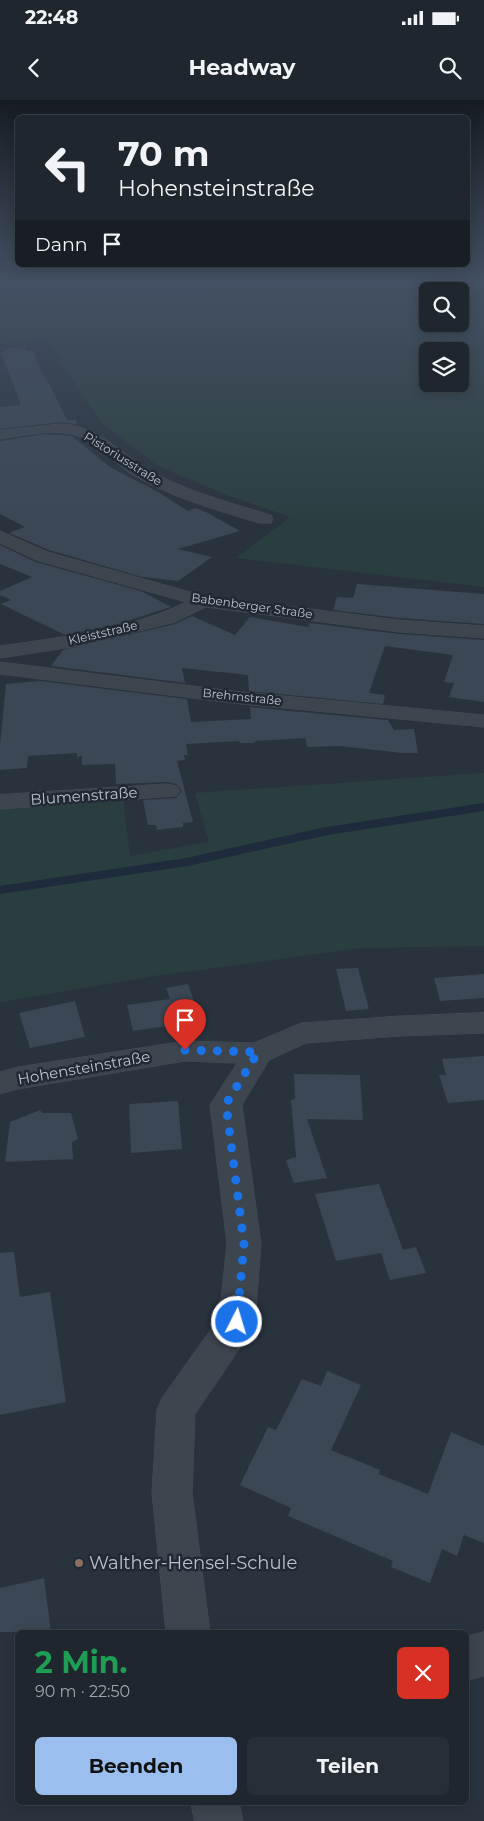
<!DOCTYPE html>
<html lang="de">
<meta charset="utf-8">
<style>
:root{--surface:#1f262e;--page:#272e36;--text:#f1f3f6;--muted:#a1a5aa;--line:#3c434a;--accent:#9abeed}
body{margin:0;font-family:Montserrat,sans-serif;background:var(--page);color:var(--text);height:100vh;display:flex;flex-direction:column;font-size:19px;white-space:nowrap}
*{box-sizing:border-box;margin:0}
p{font-size:16px;color:var(--muted)}
.icon{flex:none;width:28px;height:28px;fill:none;stroke:currentColor;stroke-width:2;stroke-linecap:round;stroke-linejoin:round}
.map{position:relative;flex:1;overflow:hidden}
.details{position:absolute;left:15px;top:1530px;width:454px;height:175px;display:flex;flex-direction:column;background:var(--surface);border-radius:8px;box-shadow:0 2px 12px #0003,0 0 0 1px var(--line)}
.details>*{flex:none}
.top-card{position:absolute;left:15px;top:15px;width:455px;height:152px;border-radius:8px;box-shadow:0 2px 12px #0003,0 0 0 1px var(--line);background:#1f262e;color:var(--text);overflow:hidden}
.tools{position:absolute;left:419px;top:182px;display:grid;gap:10px}
.tools a{display:grid;place-items:center;width:50px;height:50px;border-radius:8px;background:var(--surface);box-shadow:0 2px 12px #0003,0 0 0 1px var(--line);font-size:25px}
.pin{position:absolute;display:grid;place-items:center;width:42px;height:42px;color:#fff;margin:-51px -21px;border-radius:50% 50% 50% 0;rotate:-45deg;box-shadow:0 0 5px #0007}
.pin .icon{rotate:45deg}
.me{position:absolute;width:55px;margin:-28px;rotate:5deg;stroke-linejoin:round;filter:drop-shadow(0 0 4px #0008)}
.turn{display:flex;align-items:center;gap:18px;height:105px;padding:0 20px;font-size:22px}
.turn .icon{width:65px;height:65px;stroke-width:2.5}
.turn b{display:block;font-size:35px;line-height:42px}
.then{display:flex;align-items:center;height:48px;padding:0 20px;background:#0003;gap:10px;font-size:19px}
.round{display:grid;place-items:center;flex:none;width:52px;height:52px;border-radius:8px;background:var(--page)}
.overview{display:flex;align-items:center;justify-content:space-between;height:85px;padding:0 20px}
h1{font-size:30px;font-weight:700;line-height:38px;color:#1e9e55}
.primary-button{display:flex;gap:10px;margin-top:auto;padding:10px 20px}
.primary-button a{flex:1;height:58px;border-radius:8px;background:var(--accent);color:#111;font-size:20px;font-weight:700;line-height:58px;text-align:center}
.primary-button a+a{background:var(--page);color:var(--text)}
.status{display:flex;justify-content:space-between;align-items:center;height:35px;padding:0 25px;background:var(--surface);direction:ltr}
.status svg{height:14px;fill:currentColor}
header{display:flex;justify-content:space-between;align-items:center;height:65px;padding:0 20px;background:var(--surface);font-size:22px;font-weight:700}
.map>svg:first-child{display:block}
</style>
<div class="status"><b>22:48</b><svg viewBox="0 0 49 12"><path d="M0 12V9h3v3zM5 12V6h3v6zM10 12V3h3v9zM15 12V0h3v12zM26 1h20v11H26zM47 4h2v5h-2z"/></svg></div>
<header><svg class="icon" aria-label="back" viewBox="0 0 24 24"><path d="M15 5l-7 7 7 7"/></svg>Headway<svg class="icon" aria-label="search" viewBox="0 0 24 24"><circle cx="10" cy="10" r="6"/><path d="M15 15l6 6"/></svg></header>
<div class="map">
<svg width="484" height="1721" viewBox="0 0 484 1721">
<rect width="100%" height="100%" fill="#29333e"/>
<!-- green -->
<path fill="#2b3e3f" fill-rule="evenodd" d="M302,184H386L418,192L400,184H484V487L236,458L290,417L224,394L158,366L101,323L47,239L0,244V202L83,197H178ZM428,191H460V224H428ZM460,251V284H428V251Z
M484,673V846L362,848L154,876L0,902V706L123,698L130,756L209,742L195,693Z"/>
<g fill="none" stroke-linecap="round" stroke-linejoin="round">
<!-- stream -->
<path stroke="#1d2b3c" stroke-width="8" d="M0,790L187,762L327,731L484,707"/>
</g>
<!-- building -->
<path fill="#3b4754" d="M25,247V251H33L43,276L46,278L67,320H77L76,324L61,322L0,329V307L21,305L1,253L11,248Z
M45,334L72,336L110,367L158,392L188,411L195,408L206,412L240,431L178,449L212,457L178,481L142,477L49,450L9,433L25,427L0,414V341Z
M0,445L36,462L141,491L171,507L118,524L65,535L1,504L11,500L0,495V491L32,477L0,464Z
M357,484L484,494V524L399,518L333,510L337,497L353,498Z
M192,516L235,535L250,517L308,527L310,523L399,534L484,540V602L449,597L454,583L444,582L453,555L385,546L369,593L385,595L383,604L249,591L248,575L182,568L185,583L51,566L63,550L175,524Z
M40,581L187,599L191,622L251,619L250,607L388,620L394,630L414,629L418,653H402L340,646L307,647L305,638L256,641L254,643H241L238,641L186,644L188,655H184L185,660L177,661L193,722L183,723V727L157,730L156,725H148L143,700L176,698L182,691L176,684L168,682L116,684L115,664L82,665V656L77,657V653L28,656L27,668L0,670V645L6,584Z
M358,868L369,909L346,911L336,869Z
M484,874V898L440,901L434,878Z
M188,884L201,921L133,931L127,905L170,899L166,888Z
M75,901L85,937L30,948L19,913Z
M484,956V1000L448,1003L439,975H446L442,959Z
M294,974L360,975L363,1020L307,1019L327,1078L294,1083L286,1060L296,1057L291,1000L295,999Z
M178,1001L182,1049L131,1053L129,1004Z
M40,1010L42,1013H71L78,1039L72,1042L73,1059L5,1062L10,1022Z
M379,1084L403,1150L416,1147L426,1173L390,1180L381,1153L336,1161L315,1094Z
M14,1152L20,1197L50,1192L66,1302L0,1315V1153Z
M327,1271L361,1285L331,1350L380,1370L379,1374L428,1394L451,1332L484,1346V1443L464,1435L457,1456L442,1449L430,1483L391,1467L393,1461L288,1416L291,1408L240,1385L268,1327L276,1330L302,1279L321,1286Z
M44,1478L51,1532H0V1488Z"/>
<g fill="none" stroke-linecap="round" stroke-linejoin="round">
<defs>
<path id="minor" d="M61,324C101,325 127,361 162,377C197,394 234,404 271,415L273,419L271,423H259C217,410 173,398 135,376C114,364 96,339 72,334C50,329 22,336 0,339V331Z
M0,431L48,452L204,496L399,520L484,526V538L399,532L206,507L175,522L79,546L0,558V546C62,537 129,530 186,502L36,460L0,443Z
M0,562L241,592L484,615V627L241,604L0,574Z
M168,684L176,686L180,691L176,696L0,709V695Z
M484,913V933L400,936L306,943L269,960L242,1005L261,1144L255,1222L250,1233L195,1314L192,1393L210,1532H166L152,1393L157,1310L162,1298L219,1218L227,1144L210,1005L237,963L185,961L18,989L0,994V972L18,967L185,941L254,943L301,923L400,916Z
M484,1532V1576L466,1581V1537Z
M191,1702H239L243,1721H195Z"/>
</defs>
<!-- minor casing -->
<use href="#minor" stroke="#464e58" stroke-width="1"/>
<!-- minor -->
<use href="#minor" fill="#3d454f" fill-rule="evenodd"/>
</g>
<!-- sky -->
<linearGradient id="sky" x2="0" y2="1"><stop stop-color="#171c22"/><stop offset="0.43" stop-color="#435063"/><stop offset="1" stop-color="#435063" stop-opacity="0"/></linearGradient>
<rect width="484" height="425" fill="url(#sky)"/>
<g fill="none" stroke-linecap="round" stroke-linejoin="round">
<!-- route -->
<path stroke="#1a73e8" stroke-width="9" stroke-dasharray="0 16.2" d="M185,950L258,952L226,1004L244,1144L237,1222"/>
</g>
<!-- markers -->
<circle fill="#8d6e63" stroke="#212a34" stroke-width="2" cx="79" cy="1463" r="5"/>
<g text-anchor="middle" stroke-width="5" stroke-linejoin="round" paint-order="stroke">
<!-- far-street labels -->
<g font-size="12" fill="#b9c0c9" stroke="#212a34">
<text transform="translate(123 359) rotate(32)" y="4">Pistoriusstraße</text>
<text transform="translate(252 506) rotate(8)" y="4">Babenberger Straße</text>
<text transform="translate(103 533) rotate(-13)" y="4">Kleiststraße</text>
<text transform="translate(242 597) rotate(6)" y="4">Brehmstraße</text>
</g>
<!-- street labels -->
<g font-size="15" fill="#b9c0c9" stroke="#212a34">
<text transform="translate(84 696) rotate(-4)" y="5">Blumenstraße</text>
<text transform="translate(84 968) rotate(-10)" y="5">Hohensteinstraße</text>
</g>
<!-- near-poi labels -->
<g font-size="18" fill="#b9c0c9" stroke="#212a34" text-anchor="start">
<text x="89" y="1469">Walther-Hensel-Schule</text>
</g>
</g>
</svg>
<div class="tools">
<a><svg class="icon" aria-label="search" viewBox="0 0 24 24"><circle cx="10" cy="10" r="6"/><path d="M15 15l6 6"/></svg></a>
<a><svg class="icon" aria-label="layers" viewBox="0 0 24 24"><path d="M12 4l9 5-9 5-9-5zM3 14l9 5 9-5"/></svg></a>
</div>
<div class="pin" style="left:185px;top:950px;background:#d93025"><svg class="icon" aria-label="arrive" viewBox="0 0 24 24"><path d="M6 21V4h12l-3 4 3 4H6"/></svg></div>
<svg class="me" style="left:237px;top:1222px" viewBox="-20 -20 40 40"><circle r="17" fill="#1a73e8" stroke="#fff" stroke-width="3"/><path d="M0-11L8 9 0 5-8 9z" fill="#fff"/></svg>
<div class="top-card">
<div class="turn"><svg class="icon" aria-label="left" viewBox="0 0 24 24"><path d="M17 20v-9H6M10 6l-5 5 5 5"/></svg><div><b>70 m</b>Hohensteinstraße</div></div>
<div class="then">Dann<svg class="icon" aria-label="arrive" viewBox="0 0 24 24"><path d="M6 21V4h12l-3 4 3 4H6"/></svg></div>
</div>
<section class="details">
<div class="overview"><div><h1>2 Min.</h1><p>90 m · 22:50</p></div><a class="round" style="background:#d93025;color:#fff"><svg class="icon" aria-label="close" viewBox="0 0 24 24"><path d="M6 6l12 12M18 6L6 18"/></svg></a></div>
<div class="primary-button"><a>Beenden</a><a>Teilen</a></div>
</section>
</div>
